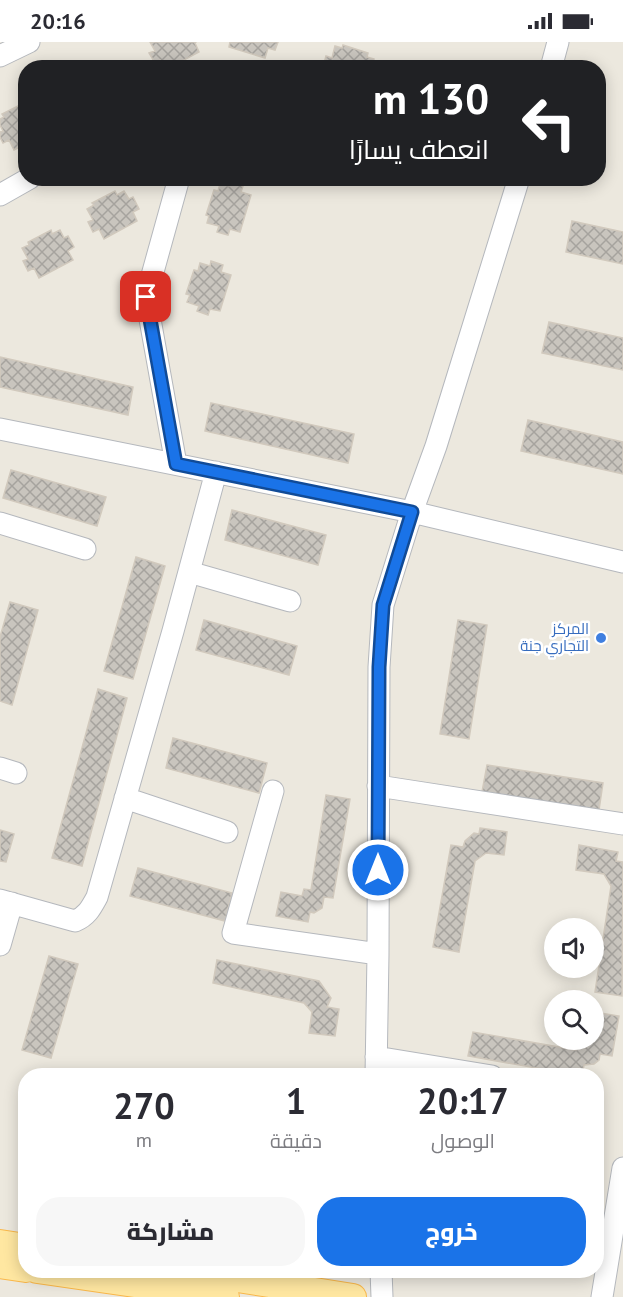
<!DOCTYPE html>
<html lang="ar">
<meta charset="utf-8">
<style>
:root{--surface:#fff;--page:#f7f7f7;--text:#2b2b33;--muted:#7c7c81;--accent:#1a73e8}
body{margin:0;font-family:"PT Sans",Cairo,sans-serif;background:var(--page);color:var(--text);direction:rtl;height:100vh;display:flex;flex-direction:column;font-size:22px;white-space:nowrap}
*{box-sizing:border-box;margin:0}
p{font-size:20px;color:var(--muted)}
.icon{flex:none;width:33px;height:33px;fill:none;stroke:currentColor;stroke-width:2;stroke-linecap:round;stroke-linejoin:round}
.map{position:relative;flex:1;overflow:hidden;direction:ltr}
.side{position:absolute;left:18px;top:1026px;width:586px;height:210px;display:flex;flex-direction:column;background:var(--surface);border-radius:24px;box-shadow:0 3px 15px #0003;direction:rtl}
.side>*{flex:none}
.guide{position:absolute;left:18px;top:18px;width:588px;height:126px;border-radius:24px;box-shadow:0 3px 15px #0003;direction:rtl;background:#202124;color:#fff;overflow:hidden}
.tools{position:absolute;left:544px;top:876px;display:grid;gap:12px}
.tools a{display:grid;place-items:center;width:60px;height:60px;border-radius:50%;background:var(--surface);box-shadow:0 3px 15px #0003;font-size:30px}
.pin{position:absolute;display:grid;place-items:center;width:51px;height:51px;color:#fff;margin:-26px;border-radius:12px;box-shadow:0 3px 9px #0006}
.me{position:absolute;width:66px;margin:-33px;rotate:0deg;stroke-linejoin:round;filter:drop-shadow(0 0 4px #0008)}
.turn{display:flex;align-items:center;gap:21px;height:126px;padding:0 18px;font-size:27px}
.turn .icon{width:78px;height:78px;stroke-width:2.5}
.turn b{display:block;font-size:42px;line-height:51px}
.eta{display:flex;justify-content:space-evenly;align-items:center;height:102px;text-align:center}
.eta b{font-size:36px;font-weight:800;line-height:42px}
.action{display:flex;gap:12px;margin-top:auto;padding:12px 18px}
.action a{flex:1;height:69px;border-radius:24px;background:var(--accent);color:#fff;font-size:24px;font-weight:800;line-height:69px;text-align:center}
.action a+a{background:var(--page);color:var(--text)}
.status{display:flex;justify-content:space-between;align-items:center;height:42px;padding:0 30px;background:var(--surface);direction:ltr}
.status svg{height:16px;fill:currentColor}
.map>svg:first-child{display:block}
</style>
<div class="status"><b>20:16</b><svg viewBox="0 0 49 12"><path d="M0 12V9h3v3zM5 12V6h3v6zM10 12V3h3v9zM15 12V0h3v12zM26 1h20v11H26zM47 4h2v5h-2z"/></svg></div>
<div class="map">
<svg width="623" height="1255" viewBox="0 0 623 1255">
<defs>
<pattern id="building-cross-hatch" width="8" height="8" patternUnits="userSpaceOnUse" patternTransform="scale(1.5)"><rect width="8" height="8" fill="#c9c5be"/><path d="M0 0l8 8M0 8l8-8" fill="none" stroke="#a6a39e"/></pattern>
</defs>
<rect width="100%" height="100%" fill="#ece8de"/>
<!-- building -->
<path fill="url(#building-cross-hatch)" stroke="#d1c9bd" stroke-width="1.5" d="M150,0H196L195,1L199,10L169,26H164L160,18L155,21L149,11L155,9Z
M230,0H278L275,8L268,6L265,16L229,5Z
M343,3L368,11L367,15L374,17L372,26L323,25L326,14L332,16L335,4L342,6Z
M26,60V102L14,108L9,98L3,101L0,95V90L3,89L0,83V77L4,75L2,72Z
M231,140L243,144L241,150L251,153L240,190L230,187L228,193L217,190L219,184L207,181L209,174L206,173L214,148L218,149L220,142L229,144Z
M115,149L117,153L124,149L129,157L133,155L139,167L133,170L137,179L104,197L99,187L93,190L88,180L93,178L87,167L94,163L92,161Z
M572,179L623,190V222L566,210Z
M51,188L52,192L60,188L64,196L68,194L74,205L68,209L73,218L39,236L34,226L28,229L23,219L28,217L22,206L29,203L28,200Z
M211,219L223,223L221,230L231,233L220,269L210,267L208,273L197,269L199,264L187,260L190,253L186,252L194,228L198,229L200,221L210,224Z
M549,280L623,296V328L542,311Z
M0,315L133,345L128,373L0,345Z
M211,361L354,392L348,421L205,389Z
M528,378L623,400V432L521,409Z
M11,428L106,455L97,484L3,456Z
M232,468L326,493L318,523L225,498Z
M136,515L165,524L133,637L104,629Z
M10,560L38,568L12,663L0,659V595Z
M204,578L297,604L289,633L196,608Z
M458,578L487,583L469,697L440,692Z
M98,647L127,656L82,824L52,816Z
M173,696L267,721L259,751L166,726Z
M487,723L603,741L599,768L482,750Z
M326,753L350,757L333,856L324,855L322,866L314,871L310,870L308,880L276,874L281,850L302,854L304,847L311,848Z
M480,786L507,790L504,813L486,811L475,819L459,910L433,905L451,803L463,805L465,799L474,791L479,792Z
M0,788L14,792L6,820L0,819Z
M579,803L618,810L616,819L623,820L622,954L595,950L611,844L604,832L576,828Z
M138,826L232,851L225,879L130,854Z
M49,914L78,922L51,1016L22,1008Z
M217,918L319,939L331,956L327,965L339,967L335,994L309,991L312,970L304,961L213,941Z
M594,970L619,974L612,1014L600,1012L599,1018L594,1022L584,1023L582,1034L468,1014L473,990L576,1008L585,1001L586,998H594Z"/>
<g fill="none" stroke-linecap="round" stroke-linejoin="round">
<defs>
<path id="minor" d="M0,14L29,0
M551,26L558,0
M0,153L30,136
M0,387L412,470L623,520
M176,422L146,255L179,136
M0,481L85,507
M189,530L290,559
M0,726L16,731
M378,744L623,782
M273,749L233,891L378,912
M125,756L227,790
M0,858L75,879C87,874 91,866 97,855L173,589L216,430
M0,903L12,861
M376,1015L492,1034
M376,1034L378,912L379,625L383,563L412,470L436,404L519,136
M381,1228L382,1255
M602,1255L623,1126"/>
<path id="major" d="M0,1201L26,1205
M0,1223L26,1227
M37,1228L226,1255
M180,1228L353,1255"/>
</defs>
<!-- minor casing -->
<use href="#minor" stroke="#b5b8bd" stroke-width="23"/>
<!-- major casing -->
<use href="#major" stroke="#fab84a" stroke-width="28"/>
<!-- minor -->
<use href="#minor" stroke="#fff" stroke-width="21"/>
<!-- major -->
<use href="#major" stroke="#ffe7a1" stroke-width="26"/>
</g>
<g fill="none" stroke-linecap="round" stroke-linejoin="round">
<defs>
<path id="route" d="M146,255L176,422L412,470L383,563L379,625L378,828"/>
</defs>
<!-- route casing -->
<use href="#route" stroke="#114b97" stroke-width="15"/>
<!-- route -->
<use href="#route" stroke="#1a73e8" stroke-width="10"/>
</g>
<!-- markers -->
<circle fill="#3f7fe0" stroke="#fff" stroke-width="2" cx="601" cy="596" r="6"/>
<g text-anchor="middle" stroke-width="5" stroke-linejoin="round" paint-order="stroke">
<!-- shop labels -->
<g font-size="15" fill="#366cbe" stroke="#fff" text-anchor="end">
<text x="589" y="592">المركز<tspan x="589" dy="17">التجاري جنة</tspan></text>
</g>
</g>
</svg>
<div class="tools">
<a><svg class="icon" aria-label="sound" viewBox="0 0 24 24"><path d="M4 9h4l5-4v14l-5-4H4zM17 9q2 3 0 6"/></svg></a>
<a><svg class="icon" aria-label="search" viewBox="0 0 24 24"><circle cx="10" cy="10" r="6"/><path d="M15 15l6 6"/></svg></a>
</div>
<div class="pin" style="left:146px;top:255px;background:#d93025"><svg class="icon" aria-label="arrive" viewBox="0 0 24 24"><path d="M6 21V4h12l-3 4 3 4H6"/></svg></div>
<svg class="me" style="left:378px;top:828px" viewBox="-20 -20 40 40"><circle r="17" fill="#1a73e8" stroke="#fff" stroke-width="3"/><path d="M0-11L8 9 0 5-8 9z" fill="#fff"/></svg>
<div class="guide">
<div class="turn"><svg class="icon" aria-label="left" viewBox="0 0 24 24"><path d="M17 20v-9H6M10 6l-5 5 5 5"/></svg><div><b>130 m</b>انعطف يسارًا</div></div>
</div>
<section class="side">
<div class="eta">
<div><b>20:17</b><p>الوصول</p></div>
<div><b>1</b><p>دقيقة</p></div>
<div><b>270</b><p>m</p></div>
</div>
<div class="action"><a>خروج</a><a>مشاركة</a></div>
</section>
</div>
